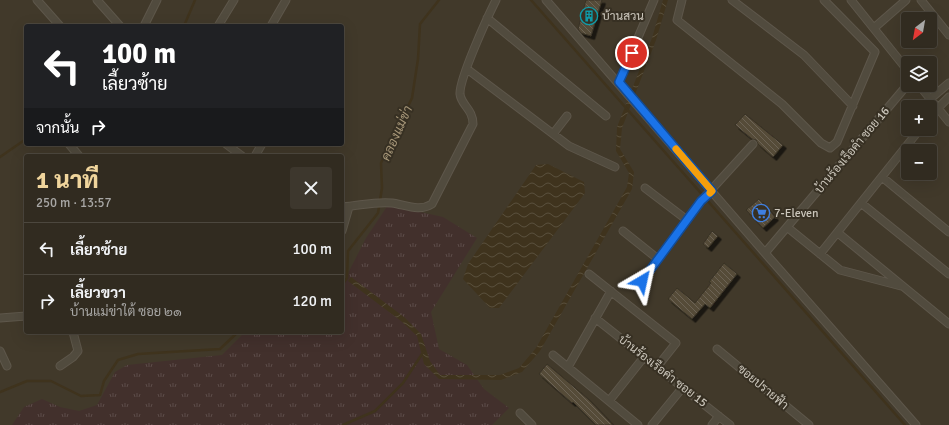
<!DOCTYPE html>
<html lang="th">
<meta charset="utf-8">
<style>
:root{--surface:#312b20;--page:#3d372d;--text:#f1f3f6;--muted:#a8a7a5;--line:#4c473e;--accent:#f0d59c}
body{margin:0;font-family:Signika,Sarabun,sans-serif;background:var(--page);color:var(--text);height:100vh;display:flex;flex-direction:column;font-size:15px;white-space:nowrap}
*{box-sizing:border-box;margin:0}
p{font-size:13px;color:var(--muted)}
.icon{flex:none;width:22px;height:22px;fill:none;stroke:currentColor;stroke-width:2;stroke-linecap:round;stroke-linejoin:round}
.map{position:relative;flex:1;overflow:hidden}
.side{position:absolute;left:24px;top:154px;width:320px;height:180px;display:flex;flex-direction:column;background:var(--surface);border-radius:4px;box-shadow:0 4px 16px #0002,0 0 0 1px var(--line)}
.side>*{flex:none}
.banner{position:absolute;left:24px;top:24px;width:320px;height:122px;border-radius:4px;box-shadow:0 4px 16px #0002,0 0 0 1px var(--line);background:#202124;color:#fff;overflow:hidden}
.needle{width:26px;rotate:211deg}
.buttons{position:absolute;left:901px;top:12px;display:grid;gap:8px}
.buttons a{display:grid;place-items:center;width:36px;height:36px;border-radius:4px;background:var(--surface);box-shadow:0 4px 16px #0002,0 0 0 1px var(--line);font-size:20px}
.pin{position:absolute;display:grid;place-items:center;width:34px;height:34px;color:#fff;margin:-17px;border:2px solid #fff;border-radius:50%;box-shadow:0 1px 4px #0007}
.me{position:absolute;width:44px;margin:-22px;rotate:36deg;stroke-linejoin:round;filter:drop-shadow(0 0 3px #0008)}
.turn{display:flex;align-items:center;gap:14px;height:84px;padding:0 12px;font-size:18px}
.turn .icon{width:52px;height:52px;stroke-width:2.5}
.turn b{display:block;font-size:28px;line-height:34px}
.then{display:flex;align-items:center;height:38px;padding:0 12px;background:#0003;gap:8px;font-size:15px}
.round{display:grid;place-items:center;flex:none;width:42px;height:42px;border-radius:4px;background:var(--page)}
.head{display:flex;align-items:center;justify-content:space-between;height:68px;padding:0 12px}
h1{font-size:24px;font-weight:800;line-height:30px;color:var(--accent)}
ul{padding:0;list-style:none}
li{display:flex;align-items:center;gap:12px;height:52px;padding:0 12px;border-top:1px solid var(--line)}
li div{flex:1}
li b{display:block;font-size:15px}
li em{font-style:normal}
.map>svg:first-child{display:block}
</style>
<div class="map">
<svg width="949" height="425" viewBox="0 0 949 425">
<defs>
<pattern id="grass-tufts" width="24" height="20" patternUnits="userSpaceOnUse"><rect width="24" height="20" fill="#42302c"/><path d="M3 7l-1-3M5 7V3M7 7l1-3M15 17l-1-3M17 17v-4M19 17l1-3" fill="none" stroke="#5c4c49"/></pattern>
<pattern id="water-waves" width="16" height="10" patternUnits="userSpaceOnUse"><rect width="16" height="10" fill="#3f331d"/><path d="M0 5q4-4 8 0t8 0" fill="none" stroke="#594f3c"/></pattern>
<pattern id="building-back-hatch" width="6" height="6" patternUnits="userSpaceOnUse"><rect width="6" height="6" fill="#554b39"/><path d="M-1 5l2 2M0 0l6 6M5-1l2 2" fill="none" stroke="#6c6354"/></pattern>
<filter id="shadow"><feDropShadow dx="3.5" dy="3.5" stdDeviation="0" flood-color="#0009"/></filter>
</defs>
<rect width="100%" height="100%" fill="#41392a"/>
<!-- grass -->
<path fill="url(#grass-tufts)" d="M388,205L443,217L477,238L431,312L439,349L467,365L484,389L509,408L492,425H12L24,407L42,399L60,407L79,411L97,405L115,372L127,365L222,355L245,332H342V285L366,238Z"/>
<!-- water -->
<path fill="url(#water-waves)" d="M663,0H668L656,40L622,128L620,149L634,172L632,189L540,351L522,372L501,380L439,379L424,364L417,336L401,321L348,281L351,277L404,317L421,334L430,361L440,375H500L519,368L536,348L627,187L629,173L616,151L617,127L652,38Z
M548,164L584,182L585,193L499,308H490L463,279L468,264L536,165Z"/>
<g fill="none" stroke-linecap="round" stroke-linejoin="round">
<!-- stream -->
<path stroke="#3f331d" stroke-width="2.5" d="M531,0L905,425
M184,26L195,0
M0,157L26,139
M342,285L347,278L348,251L378,213L382,188L381,163L412,98L418,59L420,24L439,0
M0,392L27,381H51L81,396L100,395L104,381L118,360L138,354L220,349L238,332
M343,425L375,411L403,383L424,351"/>
</g>
<!-- building -->
<path fill="url(#building-back-hatch)" stroke="#393225" filter="url(#shadow)" d="M586,0H602L591,36L581,33L578,29Z
M745,114L783,145L773,157L758,144L756,140L752,139L735,125Z
M759,199L775,217L763,228L746,210Z
M712,231L718,236L708,248L703,244Z
M724,263L737,274L710,308L705,304L692,319L668,299L677,288L695,303L711,283L709,282Z
M547,364L588,399L613,425H596L573,402L572,403L539,374Z"/>
<g fill="none" stroke-linecap="round" stroke-linejoin="round">
<defs>
<path id="street" d="M37,0L60,26
M97,0L120,26
M546,0L765,253L916,425
M682,0L677,20L782,104L821,143L830,148L837,142L875,52L824,0
M732,0L804,55L853,106
M851,0L908,71
M921,0L949,35
M487,18L606,116
M144,26L157,0
M218,26L234,0
M271,26L286,0
M874,28L906,0
M467,69L569,146L615,167
M619,82L654,0
M919,85L949,122
M930,99L949,83
M930,116L949,97
M553,134L567,116
M69,144L79,156
M226,144L242,156
M255,156L262,144
M882,177L949,232
M645,188L687,220
M861,203L949,274
M342,207C359,206 375,201 392,203C406,205 419,212 432,204L473,124C473,109 461,105 460,94C459,79 488,16 496,0
M787,227L840,270L901,286
M342,231L349,207
M623,231L658,259
M838,233L949,324
M765,253L908,84
M820,254L920,129
M589,274L676,343L657,367
M642,281L701,201L753,144
M0,318L26,316
M595,318L730,425
M717,349L809,425
M0,351L7,366
M553,355L638,425
M60,366L73,357L78,351L73,332
M568,367L611,291
M609,401L644,357
M520,413L532,425
M652,425L683,387
M712,425L719,416"/>
</defs>
<!-- street casing -->
<use href="#street" stroke="#5e574b" stroke-width="9"/>
<!-- street -->
<use href="#street" stroke="#514b3e" stroke-width="7"/>
</g>
<g fill="none" stroke-linecap="round" stroke-linejoin="round">
<defs>
<path id="route" d="M632,53L619,82L712,191L701,201L642,281"/>
</defs>
<!-- route casing -->
<use href="#route" stroke="#114b97" stroke-width="10"/>
<!-- route -->
<use href="#route" stroke="#1a73e8" stroke-width="7"/>
<!-- slow -->
<path stroke="#f59e0b" stroke-width="7" d="M676,149L712,191L710,193"/>
</g>
<!-- icons -->
<defs>
<symbol id="building-ring" viewBox="-11 -11 22 22"><circle r="9.5" fill="#373023" stroke="#0f9aa8" stroke-width="1.5"/><path d="M-4-6H4V6H1V3H-1V6H-4ZM-2.5-4.3h1.7v1.8h-1.7ZM.8-4.3h1.7v1.8H.8ZM-2.5-1h1.7V.8h-1.7ZM.8-1h1.7V.8H.8Z" fill="#0f9aa8"/></symbol>
<symbol id="supermarket-ring" viewBox="-11 -11 22 22"><circle r="9.5" fill="#373023" stroke="#3f7fe0" stroke-width="1.5"/><path d="M-6-5.5h2.5l.6 2H6L4.5 2H-2.5L-4.4-4H-6ZM-1.5 3.2a1.3 1.3 0 1 0 .1 0ZM3 3.2a1.3 1.3 0 1 0 .1 0Z" fill="#3f7fe0"/></symbol>
</defs>
<g fill-rule="evenodd">
<use href="#building-ring" x="579" y="6" width="20" height="20"/>
<use href="#supermarket-ring" x="751" y="203" width="20" height="20"/>
</g>
<g text-anchor="middle" stroke-width="4" stroke-linejoin="round" paint-order="stroke">
<!-- poi labels -->
<g font-size="12" fill="#cbc6bb" stroke="#373023" text-anchor="start">
<text x="602" y="20">บ้านสวน</text>
<text x="774" y="217">7-Eleven</text>
</g>
<!-- street labels -->
<g font-size="12" fill="#cbc6bb" stroke="#373023">
<text transform="translate(852 150) rotate(-50)" y="4">บ้านร้องเรือคำ ซอย 16</text>
<text transform="translate(663 371) rotate(38)" y="4">บ้านร้องเรือคำ ซอย 15</text>
<text transform="translate(763 387) rotate(40)" y="4">ซอยปรายฟ้า</text>
</g>
<!-- water labels -->
<g font-size="13" font-style="italic" fill="#a69678" stroke="#373023">
<text transform="translate(396 133) rotate(-66)" y="5">คลองแม่ข่า</text>
</g>
</g>
</svg>
<div class="buttons">
<a><svg class="needle" viewBox="-14 -14 28 28"><path d="M0-13l5 13h-10z" fill="#e53935"/><path d="M0 13l5-13h-10z" fill="#a8a7a5"/></svg></a>
<a><svg class="icon" aria-label="layers" viewBox="0 0 24 24"><path d="M12 4l9 5-9 5-9-5zM3 14l9 5 9-5"/></svg></a>
<a>+</a>
<a>−</a>
</div>
<div class="pin" style="left:632px;top:53px;background:#d93025"><svg class="icon" aria-label="arrive" viewBox="0 0 24 24"><path d="M6 21V4h12l-3 4 3 4H6"/></svg></div>
<svg class="me" style="left:642px;top:281px" viewBox="-20 -20 40 40"><path d="M0-17L14 15 0 8-14 15z" fill="#1a73e8" stroke="#fff" stroke-width="4"/></svg>
<div class="banner">
<div class="turn"><svg class="icon" aria-label="left" viewBox="0 0 24 24"><path d="M17 20v-9H6M10 6l-5 5 5 5"/></svg><div><b>100 m</b>เลี้ยวซ้าย</div></div>
<div class="then">จากนั้น<svg class="icon" aria-label="right" viewBox="0 0 24 24"><path d="M7 20v-9h11M14 6l5 5-5 5"/></svg></div>
</div>
<section class="side">
<div class="head"><div><h1>1 นาที</h1><p>250 m · 13:57</p></div><a class="round"><svg class="icon" aria-label="close" viewBox="0 0 24 24"><path d="M6 6l12 12M18 6L6 18"/></svg></a></div>
<ul>
<li><svg class="icon" aria-label="left" viewBox="0 0 24 24"><path d="M17 20v-9H6M10 6l-5 5 5 5"/></svg><div><b>เลี้ยวซ้าย</b></div><em>100 m</em></li>
<li><svg class="icon" aria-label="right" viewBox="0 0 24 24"><path d="M7 20v-9h11M14 6l5 5-5 5"/></svg><div><b>เลี้ยวขวา</b><p>บ้านแม่ข่าใต้ ซอย ๒๑</p></div><em>120 m</em></li>
</ul>
</section>
</div>
